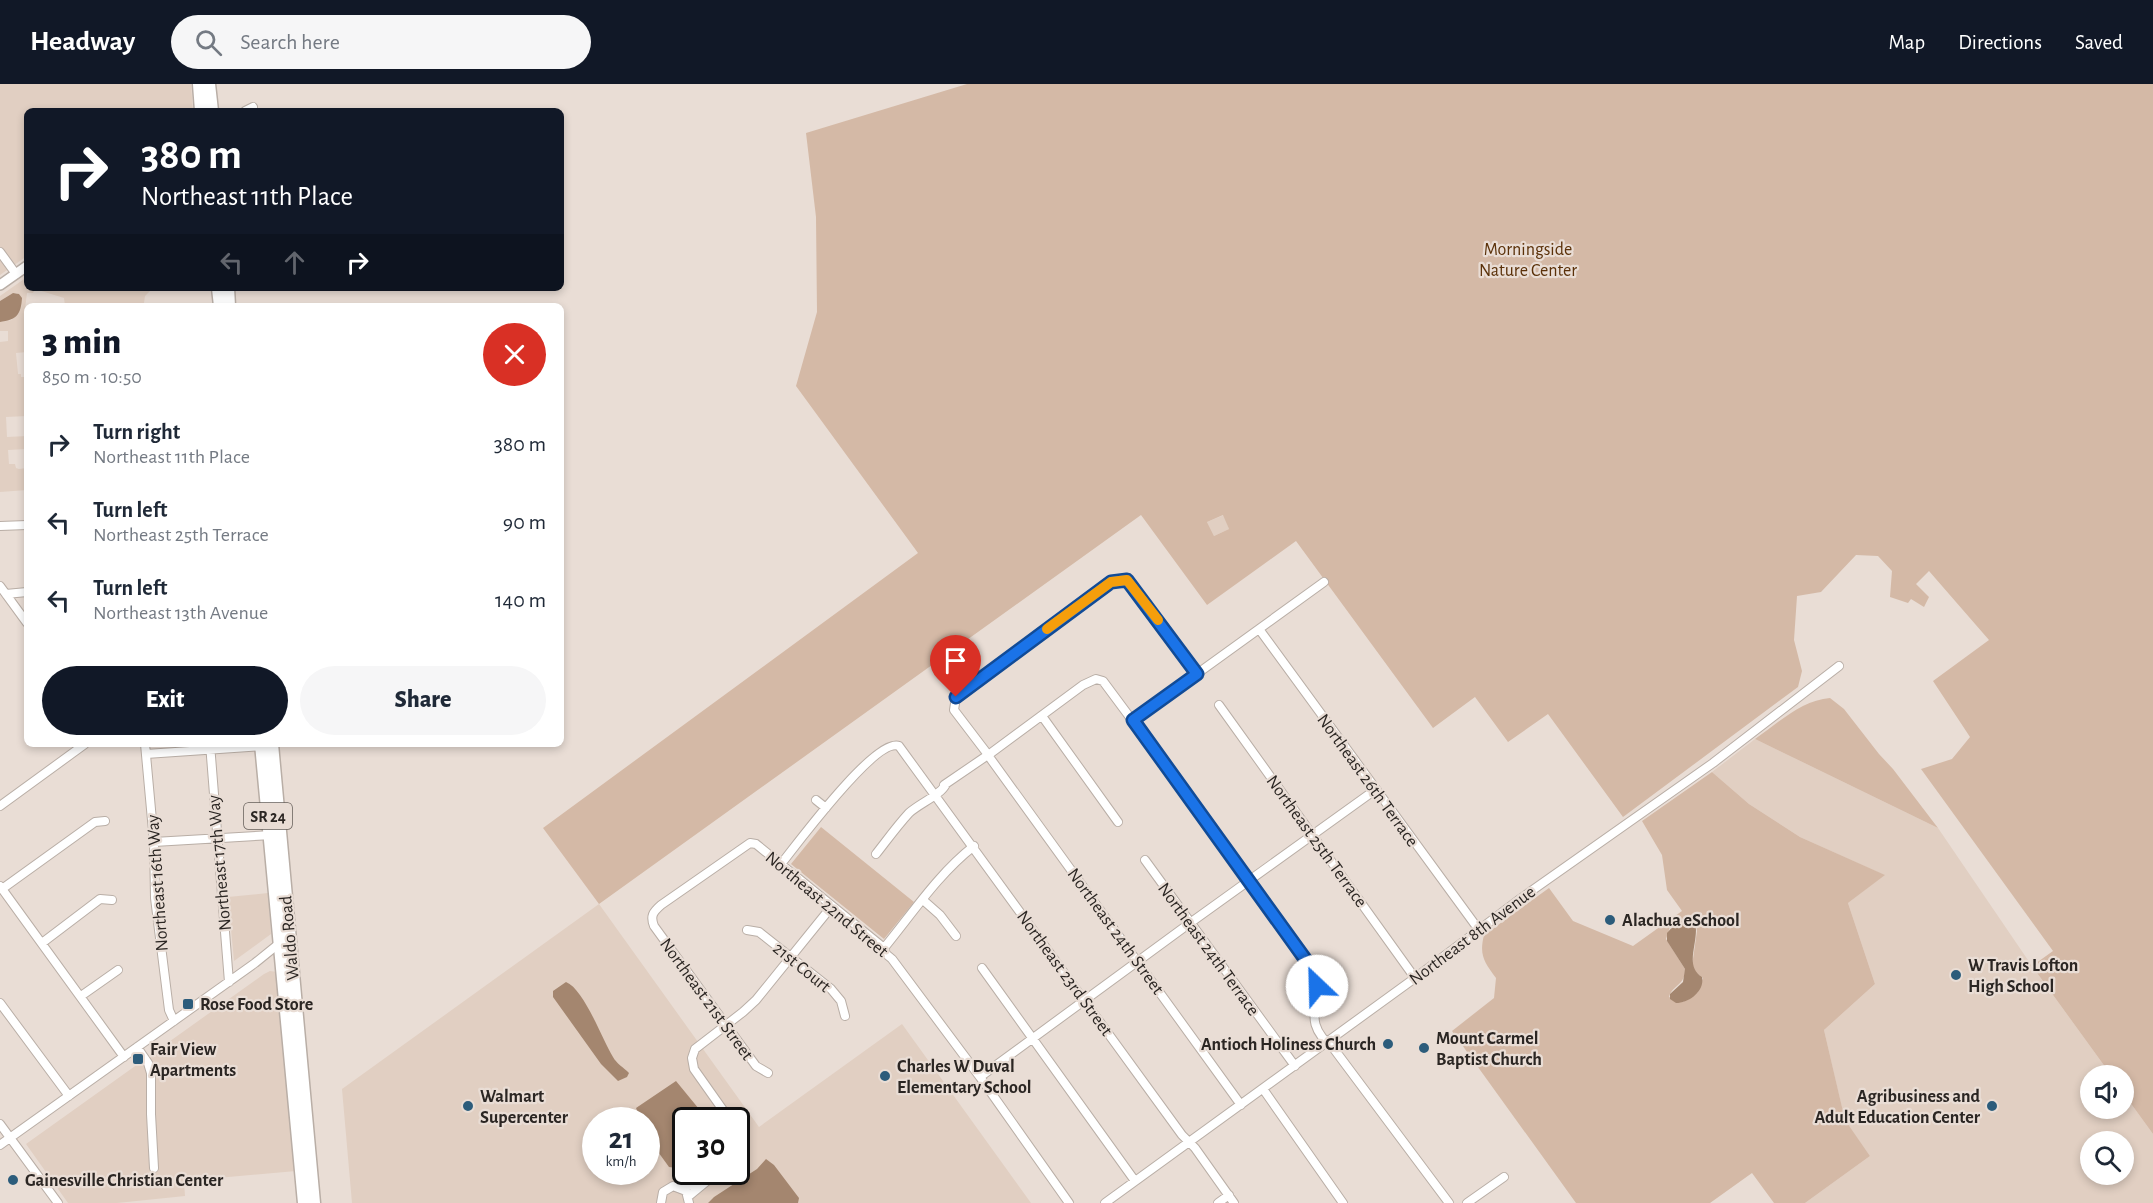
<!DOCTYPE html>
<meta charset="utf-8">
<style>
:root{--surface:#fff;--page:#f6f6f7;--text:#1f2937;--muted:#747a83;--accent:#111827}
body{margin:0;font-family:"Alegreya Sans",sans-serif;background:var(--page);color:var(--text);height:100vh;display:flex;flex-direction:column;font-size:22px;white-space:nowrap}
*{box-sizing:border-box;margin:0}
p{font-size:20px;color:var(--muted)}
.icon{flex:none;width:33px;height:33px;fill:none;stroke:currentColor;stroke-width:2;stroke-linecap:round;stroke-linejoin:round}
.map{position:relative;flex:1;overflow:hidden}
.drawer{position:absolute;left:24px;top:219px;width:540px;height:444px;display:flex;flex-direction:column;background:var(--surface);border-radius:9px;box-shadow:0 3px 9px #0003}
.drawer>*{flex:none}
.top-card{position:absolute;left:24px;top:24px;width:540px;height:183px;border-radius:9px;box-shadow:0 3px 9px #0003;background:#111827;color:#fff;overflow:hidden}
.buttons{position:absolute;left:2080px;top:981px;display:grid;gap:12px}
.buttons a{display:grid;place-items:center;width:54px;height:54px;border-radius:50%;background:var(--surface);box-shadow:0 3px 9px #0003;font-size:30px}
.speed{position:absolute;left:582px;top:1023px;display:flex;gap:12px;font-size:30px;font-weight:700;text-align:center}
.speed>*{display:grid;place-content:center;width:78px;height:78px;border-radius:50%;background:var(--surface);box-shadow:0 3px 9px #0003;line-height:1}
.speed small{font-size:15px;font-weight:400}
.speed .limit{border:3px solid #111;border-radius:9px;background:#fff;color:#111}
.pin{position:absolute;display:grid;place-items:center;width:51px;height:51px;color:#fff;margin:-62px -26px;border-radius:50% 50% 50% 0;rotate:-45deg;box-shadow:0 0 6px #0007}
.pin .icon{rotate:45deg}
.me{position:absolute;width:66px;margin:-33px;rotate:336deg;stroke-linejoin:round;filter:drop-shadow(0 0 4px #0008)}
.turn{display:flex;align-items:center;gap:21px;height:126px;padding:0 18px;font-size:27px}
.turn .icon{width:78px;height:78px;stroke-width:2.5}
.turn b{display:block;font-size:42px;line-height:51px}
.lanes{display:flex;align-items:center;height:57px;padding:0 18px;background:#0003;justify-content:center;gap:30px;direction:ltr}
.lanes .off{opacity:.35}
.round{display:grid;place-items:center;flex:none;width:63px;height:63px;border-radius:32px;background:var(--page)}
.headline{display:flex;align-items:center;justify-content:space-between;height:102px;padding:0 18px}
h1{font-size:36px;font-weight:800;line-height:45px;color:var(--accent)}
.cta{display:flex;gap:12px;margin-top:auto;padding:12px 18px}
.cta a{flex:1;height:69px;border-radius:36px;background:var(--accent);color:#fff;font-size:24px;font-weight:800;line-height:69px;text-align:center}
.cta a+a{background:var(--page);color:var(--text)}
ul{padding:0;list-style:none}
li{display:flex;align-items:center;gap:18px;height:78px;padding:0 18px}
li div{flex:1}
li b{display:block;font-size:22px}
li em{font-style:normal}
header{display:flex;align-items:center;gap:36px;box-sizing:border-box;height:84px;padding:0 30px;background:var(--accent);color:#fff}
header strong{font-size:28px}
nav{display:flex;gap:33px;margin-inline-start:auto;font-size:21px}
.search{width:420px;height:54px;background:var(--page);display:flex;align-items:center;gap:15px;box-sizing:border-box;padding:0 21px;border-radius:33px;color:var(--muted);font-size:22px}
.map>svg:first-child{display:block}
</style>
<header>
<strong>Headway</strong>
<div class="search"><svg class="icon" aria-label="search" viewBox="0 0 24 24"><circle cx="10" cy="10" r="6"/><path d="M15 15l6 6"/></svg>Search here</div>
<nav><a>Map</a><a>Directions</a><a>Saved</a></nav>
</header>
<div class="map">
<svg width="2153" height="1119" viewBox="0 0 2153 1119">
<rect width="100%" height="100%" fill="#e9ddd5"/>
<!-- built -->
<path fill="#e1cfc2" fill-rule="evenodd" d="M0,0H191L193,27H27V172L0,191Z
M27,193V204H188L150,207L145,212L144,219L91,222H65L64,214L35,205L33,209H27L24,233L27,234V268L16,269L18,290H21V293H27V332L6,333L7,353L27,352V365L8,366L9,380H15L16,384L19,385L27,384V406L0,408V258L8,257V247H0V238L12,236L20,211L16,209L11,210L0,217V212Z
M1224,431L1229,445L1214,452L1207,438Z
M1755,655L1938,744L2032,882L2111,991L2091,992V1024H2124V1010L2153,1050V1119H1805L1870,1072L1845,1037L1824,946L1875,900L1848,819L1884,791L1800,753L1749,720L1712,688ZM2091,1058H2124V1090H2091Z
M268,809L271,850L234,877L228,813Z
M599,820L759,1043L902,940L1031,1119H352L342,1005ZM596,1036H646V1088H596ZM686,1036H736V1088H686Z
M270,887L277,888L296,1087L184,1097L185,1112L117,1119H68L26,1060L264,890Z"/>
<!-- green -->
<path fill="#d4b9a6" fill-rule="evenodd" d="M967,0H2153V1050L2124,1010V992L2111,991L2032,882L2053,867L1921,685L1952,675L1970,653L1933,597L1989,556L1929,487L1916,500L1929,513L1924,523L1911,515L1908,519L1890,513L1892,487L1878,472L1856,471L1821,508L1797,512L1794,556L1802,587L1798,603L1623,733L1548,630L1508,658L1475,613L1433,644L1296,457L1207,521L1141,431L599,820L543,744L918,469L796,302L817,228L816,133L806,49ZM1223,431L1229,445L1214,452L1207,438Z
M1830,614L1844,625L1879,670L1893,685L1938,744L1755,655C1778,639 1802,616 1830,614Z
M1712,688L1749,720L1800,753L1885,791L1848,819L1875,900L1824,946L1845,1036L1870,1072L1805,1119H1774L1752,1089L1710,1119H1576L1452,947L1494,914L1496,894C1484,878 1479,871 1484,851L1549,804L1573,837L1633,862L1682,827L1667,806L1662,771L1642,737ZM1686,835L1695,837L1697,847L1692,882L1694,887L1703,894L1698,908L1683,918L1669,913C1673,900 1685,902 1685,885L1666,855L1670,843Z
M821,743L914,818L884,855L791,780Z"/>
<!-- water -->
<path fill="#a4866f" d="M13,209L19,210L22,214C21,231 16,236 0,238V217Z
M1686,835L1695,837C1700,858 1683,881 1702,893C1705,907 1689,919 1676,919L1670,915V910L1683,898L1685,885L1667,857V849L1675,840Z
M566,898C584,905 602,955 613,973C616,979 624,984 629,989L627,993L618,997L601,980L553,913V907Z
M676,997L708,1036H686L685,1082L676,1084L669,1083L648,1054L646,1036H641L636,1024Z
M766,1075L774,1081L799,1114L798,1119H708L714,1113L757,1085Z"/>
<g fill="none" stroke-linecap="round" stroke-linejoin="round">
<defs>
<path id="minor" d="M245,27L253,23
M0,168L16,190
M0,442L27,441
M0,502L27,539
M6,510L27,508
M1259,545L1479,846
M1219,621L1415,894
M1042,632L1118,738
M1133,636L1324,498
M145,660L154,758L155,814L169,926L174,937
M210,660L229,898
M986,668L954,626L956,613L1111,498L1127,496L1197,590
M991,669L1083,601L1096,595L1103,597L1204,733L1313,886C1326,918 1297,935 1334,965L1449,1119
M146,670L264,662
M990,674L1241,1021
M944,701L985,673
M816,716L826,724
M0,722L85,660
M154,758L272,751
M876,770C887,756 897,742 909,729C920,719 941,711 946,700
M1145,776L1295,982
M781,780C797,760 876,653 899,662L1182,1051L1195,1064L1234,1119
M0,802L124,973
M2,805L95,738L105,737
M923,816L940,831L956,852
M747,846L759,848L831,905L841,917L845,932
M42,859L100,815L112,816
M884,864C912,830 938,790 974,762
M982,884L1135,1097
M81,912L118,886
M0,919L69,1012
M137,963L148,979L151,989V1030L154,1084
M768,989L756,982L654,842C650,832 653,828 661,821L750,759L756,760L884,864L886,870L892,875L980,993L1069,1119
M980,993L1190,839L1375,706
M1263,1005L1343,1119
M730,1036L694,985L692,974L695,965L743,928L756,916L832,822
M0,1040L58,1119
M736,1046L741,1057L736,1071
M0,1061L255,879L281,858
M683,1104L704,1096
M689,1112L718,1088
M661,1119L663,1108L673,1102L686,1107L689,1119
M1105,1119L1415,894L1520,815L1713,679L1839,582
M1218,1119L1229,1111
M1467,1119L1504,1093"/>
<path id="major" d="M0,201L27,182"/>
<path id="highway" d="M199,0L201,27
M209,0L212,27
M218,204L220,222
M228,204L229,222
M261,660L304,1119
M272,660L314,1119"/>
</defs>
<!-- minor casing -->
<use href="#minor" stroke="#b9aea6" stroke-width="10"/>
<!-- major casing -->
<use href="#major" stroke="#b9aea6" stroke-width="12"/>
<!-- highway casing -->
<use href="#highway" stroke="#b9aea6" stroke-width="15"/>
<!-- minor -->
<use href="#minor" stroke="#fff" stroke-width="8"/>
<!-- major -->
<use href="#major" stroke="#fff" stroke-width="9"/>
<!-- highway -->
<use href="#highway" stroke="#fff" stroke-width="12"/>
</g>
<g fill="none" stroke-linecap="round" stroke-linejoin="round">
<defs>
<path id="route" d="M956,613L1111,498L1127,496L1197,590L1133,636L1313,886L1317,902"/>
</defs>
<!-- route casing -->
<use href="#route" stroke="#114b97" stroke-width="15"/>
<!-- route -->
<use href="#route" stroke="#1a73e8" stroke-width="10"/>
<!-- slow -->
<path stroke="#f59e0b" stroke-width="10" d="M1047,545L1111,498L1127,496L1158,536"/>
</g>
<!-- markers -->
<g fill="#2c5c7b" stroke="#e9ddd5" stroke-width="2">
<circle cx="1610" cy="836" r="6"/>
<circle cx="1956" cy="891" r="6"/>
<rect x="182" y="914" width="12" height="12" rx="3"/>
<circle cx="1388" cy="960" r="6"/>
<circle cx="1424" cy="964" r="6"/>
<rect x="132" y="969" width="12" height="12" rx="3"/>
<circle cx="885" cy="992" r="6"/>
<circle cx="468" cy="1022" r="6"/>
<circle cx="1992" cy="1022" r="6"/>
<circle cx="13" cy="1096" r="6"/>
</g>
<g text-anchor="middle" stroke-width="4.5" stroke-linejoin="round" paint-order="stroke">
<!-- shield labels -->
<rect fill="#e9ddd5" stroke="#645d58" stroke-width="1.5" x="244" y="719" width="48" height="26" rx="4.5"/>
<g font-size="16" font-weight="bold" fill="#2b2623">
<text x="268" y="738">SR 24</text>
</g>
<!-- park labels -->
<g font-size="18" fill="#5b3109" stroke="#e9ddd5">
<text x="1528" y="171">Morningside<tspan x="1528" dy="21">Nature Center</tspan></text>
</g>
<!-- street labels -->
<g font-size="18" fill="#2b2623" stroke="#e9ddd5">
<text transform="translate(1368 696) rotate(54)" y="6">Northeast 26th Terrace</text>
<text transform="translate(1317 757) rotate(54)" y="6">Northeast 25th Terrace</text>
<text transform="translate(219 779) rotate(-95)" y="6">Northeast 17th Way</text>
<text transform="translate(157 799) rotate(-94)" y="6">Northeast 16th Way</text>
<text transform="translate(827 820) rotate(40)" y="6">Northeast 22nd Street</text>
<text transform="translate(1116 847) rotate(54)" y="6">Northeast 24th Street</text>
<text transform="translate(1472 851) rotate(-37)" y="6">Northeast 8th Avenue</text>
<text transform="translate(289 854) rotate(-95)" y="6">Waldo Road</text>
<text transform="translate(1209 865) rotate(54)" y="6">Northeast 24th Terrace</text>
<text transform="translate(802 883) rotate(39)" y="6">21st Court</text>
<text transform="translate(1065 889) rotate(54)" y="6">Northeast 23rd Street</text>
<text transform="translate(707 915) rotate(54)" y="6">Northeast 21st Street</text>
</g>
<!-- poi labels -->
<g font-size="18" font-weight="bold" fill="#2b2623" stroke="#e9ddd5" text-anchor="start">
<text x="1622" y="842">Alachua eSchool</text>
<text x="1968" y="887">W Travis Lofton<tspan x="1968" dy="21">High School</tspan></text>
<text x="200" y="926">Rose Food Store</text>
<text x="1436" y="960">Mount Carmel<tspan x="1436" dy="21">Baptist Church</tspan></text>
<text x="1376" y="966" text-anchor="end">Antioch Holiness Church</text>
<text x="150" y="971">Fair View<tspan x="150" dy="21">Apartments</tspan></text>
<text x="897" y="988">Charles W Duval<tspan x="897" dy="21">Elementary School</tspan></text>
<text x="480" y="1018">Walmart<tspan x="480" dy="21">Supercenter</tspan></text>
<text x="1980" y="1018" text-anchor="end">Agribusiness and<tspan x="1980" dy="21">Adult Education Center</tspan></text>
<text x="25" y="1102">Gainesville Christian Center</text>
</g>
</g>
</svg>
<div class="buttons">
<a><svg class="icon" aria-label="sound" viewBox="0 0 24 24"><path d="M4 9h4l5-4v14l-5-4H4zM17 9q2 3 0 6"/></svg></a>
<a><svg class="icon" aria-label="search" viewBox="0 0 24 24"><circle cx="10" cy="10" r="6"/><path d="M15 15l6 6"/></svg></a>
</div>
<div class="speed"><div>21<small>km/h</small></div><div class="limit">30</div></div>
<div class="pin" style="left:956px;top:613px;background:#d93025"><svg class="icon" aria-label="arrive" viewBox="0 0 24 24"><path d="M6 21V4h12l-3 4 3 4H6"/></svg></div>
<svg class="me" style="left:1317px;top:902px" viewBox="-20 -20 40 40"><circle r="19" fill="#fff"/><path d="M0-13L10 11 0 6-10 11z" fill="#1a73e8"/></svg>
<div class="top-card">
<div class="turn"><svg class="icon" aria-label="right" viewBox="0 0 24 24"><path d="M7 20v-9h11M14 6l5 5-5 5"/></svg><div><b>380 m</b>Northeast 11th Place</div></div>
<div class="lanes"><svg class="icon off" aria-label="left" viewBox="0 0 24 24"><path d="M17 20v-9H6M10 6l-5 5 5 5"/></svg><svg class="icon off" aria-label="ahead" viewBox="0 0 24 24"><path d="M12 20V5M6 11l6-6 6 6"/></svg><svg class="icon" aria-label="right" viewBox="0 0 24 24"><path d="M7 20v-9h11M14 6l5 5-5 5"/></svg></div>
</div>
<section class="drawer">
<div class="headline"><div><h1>3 min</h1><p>850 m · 10:50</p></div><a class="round" style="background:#d93025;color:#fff"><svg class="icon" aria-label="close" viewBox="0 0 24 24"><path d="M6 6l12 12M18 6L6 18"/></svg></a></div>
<ul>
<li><svg class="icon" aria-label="right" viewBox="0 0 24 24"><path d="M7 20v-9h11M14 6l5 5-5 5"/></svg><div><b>Turn right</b><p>Northeast 11th Place</p></div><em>380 m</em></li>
<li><svg class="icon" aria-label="left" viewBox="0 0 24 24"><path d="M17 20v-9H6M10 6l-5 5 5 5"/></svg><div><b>Turn left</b><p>Northeast 25th Terrace</p></div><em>90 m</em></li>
<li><svg class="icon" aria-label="left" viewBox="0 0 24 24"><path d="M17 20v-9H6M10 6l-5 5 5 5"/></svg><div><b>Turn left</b><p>Northeast 13th Avenue</p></div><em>140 m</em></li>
</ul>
<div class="cta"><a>Exit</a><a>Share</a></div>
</section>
</div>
